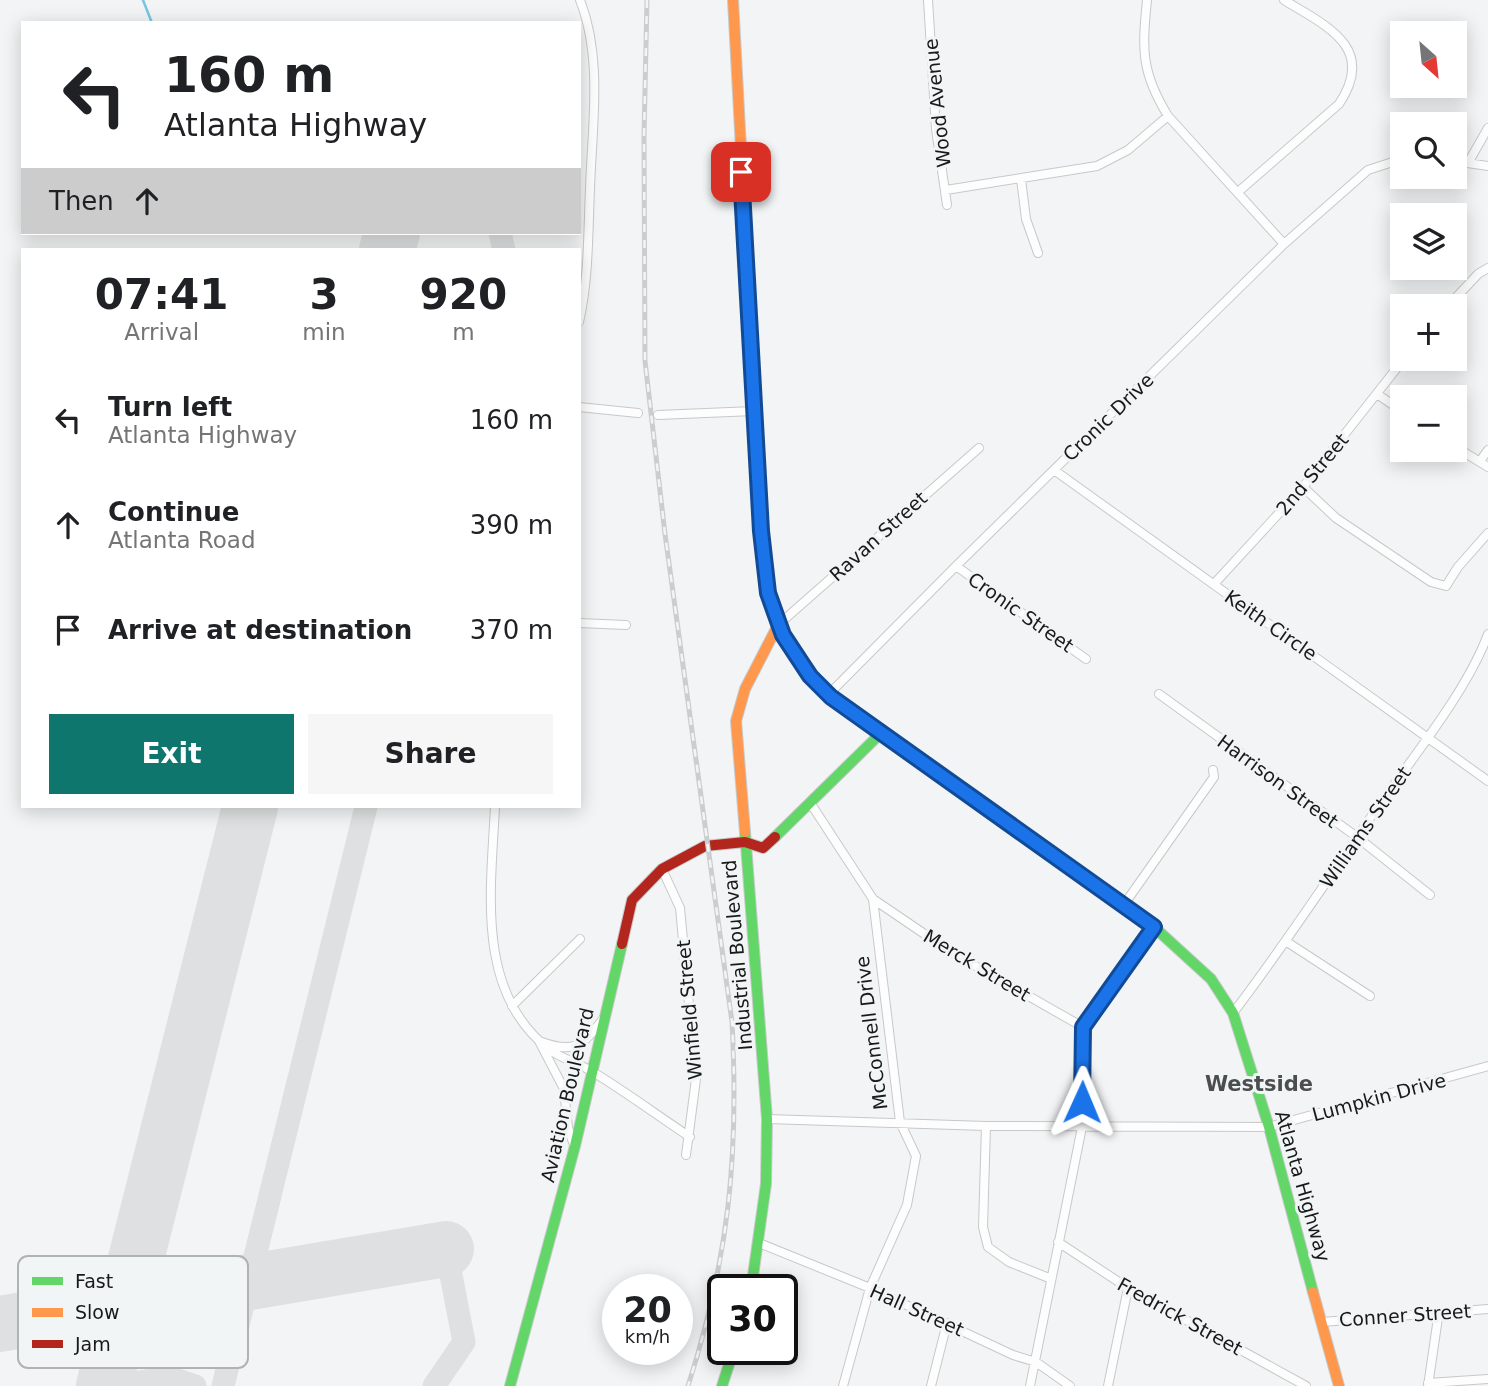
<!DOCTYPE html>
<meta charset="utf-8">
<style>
:root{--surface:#fff;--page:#f6f6f6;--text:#202124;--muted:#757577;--accent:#0f766e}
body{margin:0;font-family:"DejaVu Sans",sans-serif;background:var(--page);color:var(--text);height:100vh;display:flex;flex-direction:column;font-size:26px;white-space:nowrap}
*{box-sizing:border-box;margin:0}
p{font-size:23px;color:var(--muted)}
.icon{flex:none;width:38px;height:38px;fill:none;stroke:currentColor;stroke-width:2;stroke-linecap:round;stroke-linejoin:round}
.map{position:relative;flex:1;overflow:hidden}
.sheet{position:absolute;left:21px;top:248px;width:560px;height:560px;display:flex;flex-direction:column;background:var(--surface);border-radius:0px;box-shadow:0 4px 18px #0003}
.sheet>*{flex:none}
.guide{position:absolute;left:21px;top:21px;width:560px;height:214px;border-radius:0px;box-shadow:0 4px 18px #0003;background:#fff;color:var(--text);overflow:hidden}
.needle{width:46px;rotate:153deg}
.buttons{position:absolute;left:1390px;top:21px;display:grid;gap:14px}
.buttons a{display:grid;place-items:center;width:77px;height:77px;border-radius:0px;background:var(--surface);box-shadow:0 4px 18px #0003;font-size:35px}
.speed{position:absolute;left:602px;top:1274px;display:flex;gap:14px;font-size:35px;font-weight:700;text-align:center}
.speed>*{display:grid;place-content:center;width:91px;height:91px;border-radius:50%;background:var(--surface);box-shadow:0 4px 18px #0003;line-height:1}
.speed small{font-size:18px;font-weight:400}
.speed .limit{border:4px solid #111;border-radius:10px;background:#fff;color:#111}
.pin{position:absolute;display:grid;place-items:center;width:60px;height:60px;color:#fff;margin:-30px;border-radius:14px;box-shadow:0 4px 10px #0006}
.me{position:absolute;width:77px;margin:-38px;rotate:1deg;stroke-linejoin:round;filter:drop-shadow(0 0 5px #0008)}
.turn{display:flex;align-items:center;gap:24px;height:147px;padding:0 28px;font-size:32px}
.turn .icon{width:91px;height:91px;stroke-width:2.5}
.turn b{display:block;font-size:49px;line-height:60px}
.then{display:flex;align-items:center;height:66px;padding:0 28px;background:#0003;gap:14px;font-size:26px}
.eta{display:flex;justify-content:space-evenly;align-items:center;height:119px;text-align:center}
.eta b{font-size:42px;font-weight:700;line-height:49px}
.button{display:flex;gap:14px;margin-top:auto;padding:14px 28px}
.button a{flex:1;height:80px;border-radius:0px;background:var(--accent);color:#fff;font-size:28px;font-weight:700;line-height:80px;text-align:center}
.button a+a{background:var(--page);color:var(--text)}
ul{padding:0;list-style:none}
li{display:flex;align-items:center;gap:21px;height:105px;padding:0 28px}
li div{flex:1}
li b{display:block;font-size:26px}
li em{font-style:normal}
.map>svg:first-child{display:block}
</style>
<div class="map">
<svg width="1488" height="1386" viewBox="0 0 1488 1386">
<rect width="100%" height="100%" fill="#f2f4f5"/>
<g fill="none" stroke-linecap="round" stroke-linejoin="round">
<!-- stream -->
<path stroke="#77c6de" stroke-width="2.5" d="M143,0L152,23"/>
<!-- taxiway -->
<path stroke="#dfe0e1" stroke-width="23" d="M500,233L504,250
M117,1386L168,1377L195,1386
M223,1386L366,807
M434,1386L464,1342L446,1249"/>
<!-- runway -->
<path stroke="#dfe0e1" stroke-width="56" d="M387,250L392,233
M0,1324L446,1249
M104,1386L250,807"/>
<defs>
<path id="street" d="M928,0L936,129L947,205
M1147,0C1142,50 1141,72 1168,116L1284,244
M1454,161L1488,166
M1468,163L1488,128
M1021,179L1026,219L1038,253
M946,190L1097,166L1128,150L1168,116
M1238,192L1339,104C1377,47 1326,26 1284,0
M1448,306L1478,274L1488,268
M579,322C589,278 588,232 590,188C592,126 603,59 580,0
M1377,394L1402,411
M579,407L638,413
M658,415L754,411
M1454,446L1488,467
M1480,461L1488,450
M1054,470L1488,781
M1303,487L1336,518L1431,582L1446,586L1458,567L1488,533
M956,566L1086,659
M1214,584L1303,487L1404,359
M579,623L626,625
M778,625L979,448
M1159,694L1357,837L1430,895
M828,695L956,566L1284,244L1368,170L1402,159
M811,804L873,899L900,1122L916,1156L907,1205L870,1288L843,1386
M495,807C491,890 475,993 550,1050C564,1060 579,1063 593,1072C626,1092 658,1116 690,1137
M662,869L680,908L696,1079L686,1155
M873,899L951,952L1083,1027
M1123,906L1214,777L1213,770
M1287,942L1370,996
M512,1006L580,939
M1233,1013C1285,945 1331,874 1380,804C1414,756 1468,689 1488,634
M767,1119L986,1126L1269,1127L1488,1066
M986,1126L983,1227L988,1247L1009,1262L1049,1278
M574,1145L568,1128L564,1089L539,1041C573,1054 582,1047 603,1019
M1058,1242L1128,1288L1306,1386
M759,1243L870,1288L1013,1355L1036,1362L1070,1386
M1322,1322L1488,1309
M1428,1383L1488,1379
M931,1386L947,1323
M1030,1386L1082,1127L1083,1027L1154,927
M1108,1386L1128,1288
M1428,1386L1439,1311"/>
<path id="fast" d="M769,586L786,638L828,695L1154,927L1211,979L1233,1013L1269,1127L1313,1292
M745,832L767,1119L766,1184L751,1290
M775,837L880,734
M510,1386L575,1146L622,944
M722,1386L734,1349"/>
<path id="slow" d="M733,0L748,278
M745,832L736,721L745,689L778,625
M1313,1292L1339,1386"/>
<path id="jam" d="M748,278L761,531L769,586
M622,944L632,900L662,869L705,846L745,842L763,848L775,837"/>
</defs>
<!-- street casing -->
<use href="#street" stroke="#c7c9c9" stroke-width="10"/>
<!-- fast casing -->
<use href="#fast" stroke="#c7c9c9" stroke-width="12"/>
<!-- slow casing -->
<use href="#slow" stroke="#c7c9c9" stroke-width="12"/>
<!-- jam casing -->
<use href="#jam" stroke="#c7c9c9" stroke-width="12"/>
<!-- street -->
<use href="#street" stroke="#fdfdfe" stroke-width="8"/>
<!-- fast -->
<use href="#fast" stroke="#63d668" stroke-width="10"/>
<!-- slow -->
<use href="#slow" stroke="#ff974d" stroke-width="10"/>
<!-- jam -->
<use href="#jam" stroke="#b3261e" stroke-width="10"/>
<defs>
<path id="rail" d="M647,0L644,136L645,361L665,534L732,1022C739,1155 729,1258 688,1386"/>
</defs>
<!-- rail casing -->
<use href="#rail" stroke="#cccdcd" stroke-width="5"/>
<!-- rail -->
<use href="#rail" stroke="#f1f5f6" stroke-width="2.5" stroke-dasharray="8" stroke-linecap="butt"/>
</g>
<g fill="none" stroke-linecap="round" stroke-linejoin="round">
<defs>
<path id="route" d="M741,172L761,531L768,593L783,635L810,676L831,697L1154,927L1083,1027L1082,1102"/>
</defs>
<!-- route casing -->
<use href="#route" stroke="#114b97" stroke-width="18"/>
<!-- route -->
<use href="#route" stroke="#1a73e8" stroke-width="12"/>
</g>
<g text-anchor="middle" stroke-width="6" stroke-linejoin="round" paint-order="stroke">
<!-- street labels -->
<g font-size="19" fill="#181919" stroke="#f1f5f6">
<text transform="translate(937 103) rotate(-96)" y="7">Wood Avenue</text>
<text transform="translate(1108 417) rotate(-44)" y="7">Cronic Drive</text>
<text transform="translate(1312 474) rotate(-50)" y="7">2nd Street</text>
<text transform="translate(878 536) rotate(-42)" y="7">Ravan Street</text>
<text transform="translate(1021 612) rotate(35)" y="7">Cronic Street</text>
<text transform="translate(1271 625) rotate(35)" y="7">Keith Circle</text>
<text transform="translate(1278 781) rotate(36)" y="7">Harrison Street</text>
<text transform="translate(1365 827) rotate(-55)" y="7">Williams Street</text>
<text transform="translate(737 955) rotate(-95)" y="7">Industrial Boulevard</text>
<text transform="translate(977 965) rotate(31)" y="7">Merck Street</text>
<text transform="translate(689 1010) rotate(-95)" y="7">Winfield Street</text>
<text transform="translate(871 1033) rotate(-97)" y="7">McConnell Drive</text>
<text transform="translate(567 1095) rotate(-77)" y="7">Aviation Boulevard</text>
<text transform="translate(1379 1097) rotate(-15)" y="7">Lumpkin Drive</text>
<text transform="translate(1303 1186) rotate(74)" y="7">Atlanta Highway</text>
<text transform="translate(917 1310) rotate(24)" y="7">Hall Street</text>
<text transform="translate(1405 1315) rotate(-4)" y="7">Conner Street</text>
<text transform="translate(1180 1316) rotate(29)" y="7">Fredrick Street</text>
</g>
<!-- neighbourhood labels -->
<g font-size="21" font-weight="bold" fill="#4b4e4f" stroke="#f1f5f6">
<text x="1259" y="1091">Westside</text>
</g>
</g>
<!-- legend -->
<rect x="18" y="1256" width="230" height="112" rx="10" fill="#f1f5f6" stroke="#b0b3b4" stroke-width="2"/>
<rect x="32" y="1277" width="31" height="8" fill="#63d668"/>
<rect x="32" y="1308" width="31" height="9" fill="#ff974d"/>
<rect x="32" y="1340" width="31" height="8" fill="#b3261e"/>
<g font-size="19" fill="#181919">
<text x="75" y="1288">Fast</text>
<text x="75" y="1319">Slow</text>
<text x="75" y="1351">Jam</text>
</g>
</svg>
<div class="buttons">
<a><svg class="needle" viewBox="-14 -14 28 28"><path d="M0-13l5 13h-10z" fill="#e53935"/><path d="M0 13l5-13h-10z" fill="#757577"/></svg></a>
<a><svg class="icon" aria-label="search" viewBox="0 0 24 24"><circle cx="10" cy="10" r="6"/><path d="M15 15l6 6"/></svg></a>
<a><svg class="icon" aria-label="layers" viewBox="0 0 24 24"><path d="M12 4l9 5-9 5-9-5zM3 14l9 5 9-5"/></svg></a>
<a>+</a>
<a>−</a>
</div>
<div class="speed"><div>20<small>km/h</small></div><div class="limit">30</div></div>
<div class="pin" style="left:741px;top:172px;background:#d93025"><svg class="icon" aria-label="arrive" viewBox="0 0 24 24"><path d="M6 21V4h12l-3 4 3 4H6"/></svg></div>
<svg class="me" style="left:1082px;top:1102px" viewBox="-20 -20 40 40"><path d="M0-17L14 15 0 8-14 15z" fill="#1a73e8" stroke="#fff" stroke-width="4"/></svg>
<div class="guide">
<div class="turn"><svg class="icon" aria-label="left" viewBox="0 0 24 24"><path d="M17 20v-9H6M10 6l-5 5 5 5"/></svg><div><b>160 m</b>Atlanta Highway</div></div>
<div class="then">Then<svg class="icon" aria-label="ahead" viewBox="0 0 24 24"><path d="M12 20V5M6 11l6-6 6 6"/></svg></div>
</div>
<section class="sheet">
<div class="eta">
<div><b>07:41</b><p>Arrival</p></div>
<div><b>3</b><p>min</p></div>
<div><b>920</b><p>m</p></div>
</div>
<ul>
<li><svg class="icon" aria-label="left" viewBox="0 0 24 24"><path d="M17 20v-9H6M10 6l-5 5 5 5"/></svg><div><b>Turn left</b><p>Atlanta Highway</p></div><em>160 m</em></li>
<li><svg class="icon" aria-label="ahead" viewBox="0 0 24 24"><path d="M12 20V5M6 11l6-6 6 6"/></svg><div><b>Continue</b><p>Atlanta Road</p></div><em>390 m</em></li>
<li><svg class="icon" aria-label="arrive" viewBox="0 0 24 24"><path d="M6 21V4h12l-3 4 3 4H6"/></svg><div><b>Arrive at destination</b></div><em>370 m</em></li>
</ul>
<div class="button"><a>Exit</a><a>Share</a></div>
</section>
</div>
